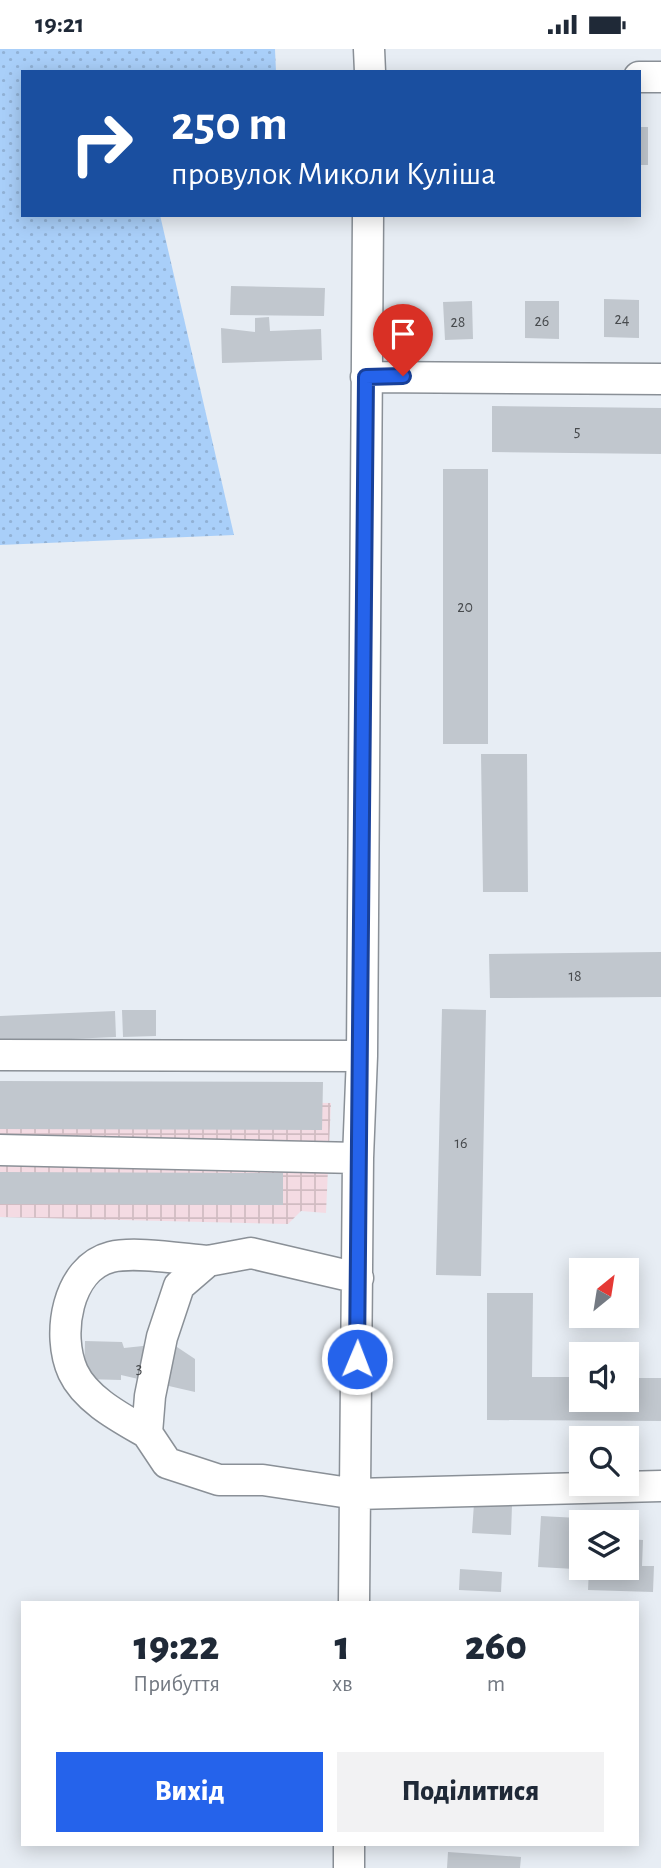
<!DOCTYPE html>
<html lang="uk">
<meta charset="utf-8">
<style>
:root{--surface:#fff;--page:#f2f2f3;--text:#1f2937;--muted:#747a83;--accent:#2563eb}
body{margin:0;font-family:"Alegreya Sans",sans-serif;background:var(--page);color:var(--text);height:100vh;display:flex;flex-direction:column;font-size:26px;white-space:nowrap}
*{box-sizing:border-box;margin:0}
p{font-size:23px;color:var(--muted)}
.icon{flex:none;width:38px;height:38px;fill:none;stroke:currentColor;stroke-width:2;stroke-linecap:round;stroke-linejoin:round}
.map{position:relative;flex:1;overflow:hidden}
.side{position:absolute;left:21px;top:1552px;width:618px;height:245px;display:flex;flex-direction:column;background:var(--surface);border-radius:0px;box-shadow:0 4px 18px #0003}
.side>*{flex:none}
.guide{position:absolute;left:21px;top:21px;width:620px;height:147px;border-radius:0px;box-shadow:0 4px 18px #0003;background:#1a4fa0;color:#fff;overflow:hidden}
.needle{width:46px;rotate:30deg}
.buttons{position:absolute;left:569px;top:1209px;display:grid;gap:14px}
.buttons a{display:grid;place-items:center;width:70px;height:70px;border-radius:0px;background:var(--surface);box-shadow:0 4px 18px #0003;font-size:35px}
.pin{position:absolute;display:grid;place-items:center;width:60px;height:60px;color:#fff;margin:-72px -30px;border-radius:50% 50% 50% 0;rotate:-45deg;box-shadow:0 0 7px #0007}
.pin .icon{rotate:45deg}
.me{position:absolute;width:77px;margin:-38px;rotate:1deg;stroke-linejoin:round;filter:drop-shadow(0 0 5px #0008)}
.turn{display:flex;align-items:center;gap:24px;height:147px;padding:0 35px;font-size:32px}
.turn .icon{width:91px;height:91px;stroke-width:2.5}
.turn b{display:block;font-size:49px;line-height:60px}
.eta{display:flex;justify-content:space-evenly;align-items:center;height:119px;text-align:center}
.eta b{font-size:42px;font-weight:800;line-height:49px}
.button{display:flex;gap:14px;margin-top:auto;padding:14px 35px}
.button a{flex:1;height:80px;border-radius:0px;background:var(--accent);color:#fff;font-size:28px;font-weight:800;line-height:80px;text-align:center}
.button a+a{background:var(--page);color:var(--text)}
.status{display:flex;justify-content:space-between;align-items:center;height:49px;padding:0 35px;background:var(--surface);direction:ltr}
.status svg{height:19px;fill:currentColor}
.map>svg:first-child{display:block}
</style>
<div class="status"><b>19:21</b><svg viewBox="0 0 49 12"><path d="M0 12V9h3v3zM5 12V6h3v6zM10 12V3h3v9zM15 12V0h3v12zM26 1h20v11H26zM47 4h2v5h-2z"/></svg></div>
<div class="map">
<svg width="661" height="1819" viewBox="0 0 661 1819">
<defs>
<pattern id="industrial-grid" width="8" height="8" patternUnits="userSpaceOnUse" patternTransform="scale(1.75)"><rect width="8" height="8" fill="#f4dbe3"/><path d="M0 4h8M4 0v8" fill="none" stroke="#d1bcc2"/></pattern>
<pattern id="garden-dots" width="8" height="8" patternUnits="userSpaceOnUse" patternTransform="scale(1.75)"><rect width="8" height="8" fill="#a9cff9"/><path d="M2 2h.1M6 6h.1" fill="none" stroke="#91b1d5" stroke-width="1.8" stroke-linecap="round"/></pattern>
</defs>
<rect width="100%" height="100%" fill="#e7edf4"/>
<!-- industrial -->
<path fill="url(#industrial-grid)" d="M0,1050L331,1054L326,1164L301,1162L288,1175L0,1168Z"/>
<!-- garden -->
<path fill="url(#garden-dots)" d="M0,0H275L276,23H23V166H160L234,486L0,496Z"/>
<!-- building -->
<path fill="#c1c7ce" d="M639,78H648V116H639Z
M231,237L325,239L324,267L230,266Z
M604,250L639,251V289L604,288Z
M472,252L473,290L445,291L443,253Z
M525,252H559V290L525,289Z
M269,268L270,282L321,280L322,311L222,314L221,279L255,283V269Z
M492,357L661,359V405L492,403Z
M443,420H488V695H443Z
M481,705H527L528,843H483Z
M661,903V948L490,949L489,905Z
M442,960L486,961L481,1227L436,1226Z
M122,961H156V987L123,988Z
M115,962L116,988L0,993V967Z
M0,1032L323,1033L322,1081L0,1080Z
M0,1123L283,1124V1156L0,1155Z
M487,1244H533L532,1328H581V1351H626V1329H661V1372L487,1371Z
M85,1292L122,1293L124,1299L171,1294L195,1310V1343L121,1326V1331L84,1330Z
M474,1454L512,1456L511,1486L472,1484Z
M541,1467L578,1469L575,1520L538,1518Z
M626,1490L643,1491L642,1517H654L653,1543L588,1541L589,1519H626Z
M460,1520L502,1523L501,1543L459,1541Z
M448,1803L521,1808L520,1819H447Z"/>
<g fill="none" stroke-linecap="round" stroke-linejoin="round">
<defs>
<path id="minor" d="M369,0L370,23
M639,28H661
M366,328L661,330
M0,1006L362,1007
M0,1101L358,1109
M358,1229L251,1204L208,1212L179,1237L162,1288L150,1347L147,1384L167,1414L219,1431H263L356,1445L661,1437
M147,1384C121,1369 86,1351 73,1323C56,1286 67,1219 111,1208C134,1202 183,1210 208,1212
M354,1554L358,1109L362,1007L368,166
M349,1819V1796"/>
</defs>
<!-- minor casing -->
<use href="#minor" stroke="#8a9097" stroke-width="33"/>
<!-- minor -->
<use href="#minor" stroke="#fff" stroke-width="30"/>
</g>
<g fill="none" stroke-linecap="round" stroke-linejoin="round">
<defs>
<path id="route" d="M357,1310L366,328L403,327"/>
</defs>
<!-- route casing -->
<use href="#route" stroke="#184099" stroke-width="18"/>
<!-- route -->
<use href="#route" stroke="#2563eb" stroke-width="12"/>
</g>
<g text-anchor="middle" stroke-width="7" stroke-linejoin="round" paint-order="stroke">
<!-- number labels -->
<g font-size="16" fill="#474a4d">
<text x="622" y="275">24</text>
<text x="542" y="277">26</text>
<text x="458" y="278">28</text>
<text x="577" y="387">5</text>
<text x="465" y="563">20</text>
<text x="575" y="932">18</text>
<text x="461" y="1099">16</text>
<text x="139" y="1324">3</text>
</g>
</g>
</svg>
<div class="buttons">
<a><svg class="needle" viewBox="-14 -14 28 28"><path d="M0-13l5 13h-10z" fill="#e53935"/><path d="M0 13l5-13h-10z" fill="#747a83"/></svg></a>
<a><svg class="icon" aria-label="sound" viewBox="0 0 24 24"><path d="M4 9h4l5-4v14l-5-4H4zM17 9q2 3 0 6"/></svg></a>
<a><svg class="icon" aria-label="search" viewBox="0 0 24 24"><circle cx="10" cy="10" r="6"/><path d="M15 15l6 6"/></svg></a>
<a><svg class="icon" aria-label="layers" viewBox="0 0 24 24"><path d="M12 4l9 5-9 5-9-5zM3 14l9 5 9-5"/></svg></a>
</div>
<div class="pin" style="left:403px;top:327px;background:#d93025"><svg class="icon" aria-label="arrive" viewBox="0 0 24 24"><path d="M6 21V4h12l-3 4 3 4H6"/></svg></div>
<svg class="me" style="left:357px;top:1310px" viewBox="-20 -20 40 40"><circle r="17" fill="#2563eb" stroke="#fff" stroke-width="3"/><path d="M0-11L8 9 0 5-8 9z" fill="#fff"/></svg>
<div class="guide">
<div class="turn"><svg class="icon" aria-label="right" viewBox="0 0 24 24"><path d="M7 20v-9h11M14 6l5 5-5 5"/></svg><div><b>250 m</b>провулок Миколи Куліша</div></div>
</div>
<section class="side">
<div class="eta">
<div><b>19:22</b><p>Прибуття</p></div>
<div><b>1</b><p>хв</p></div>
<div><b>260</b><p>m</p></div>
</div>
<div class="button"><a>Вихід</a><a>Поділитися</a></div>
</section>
</div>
